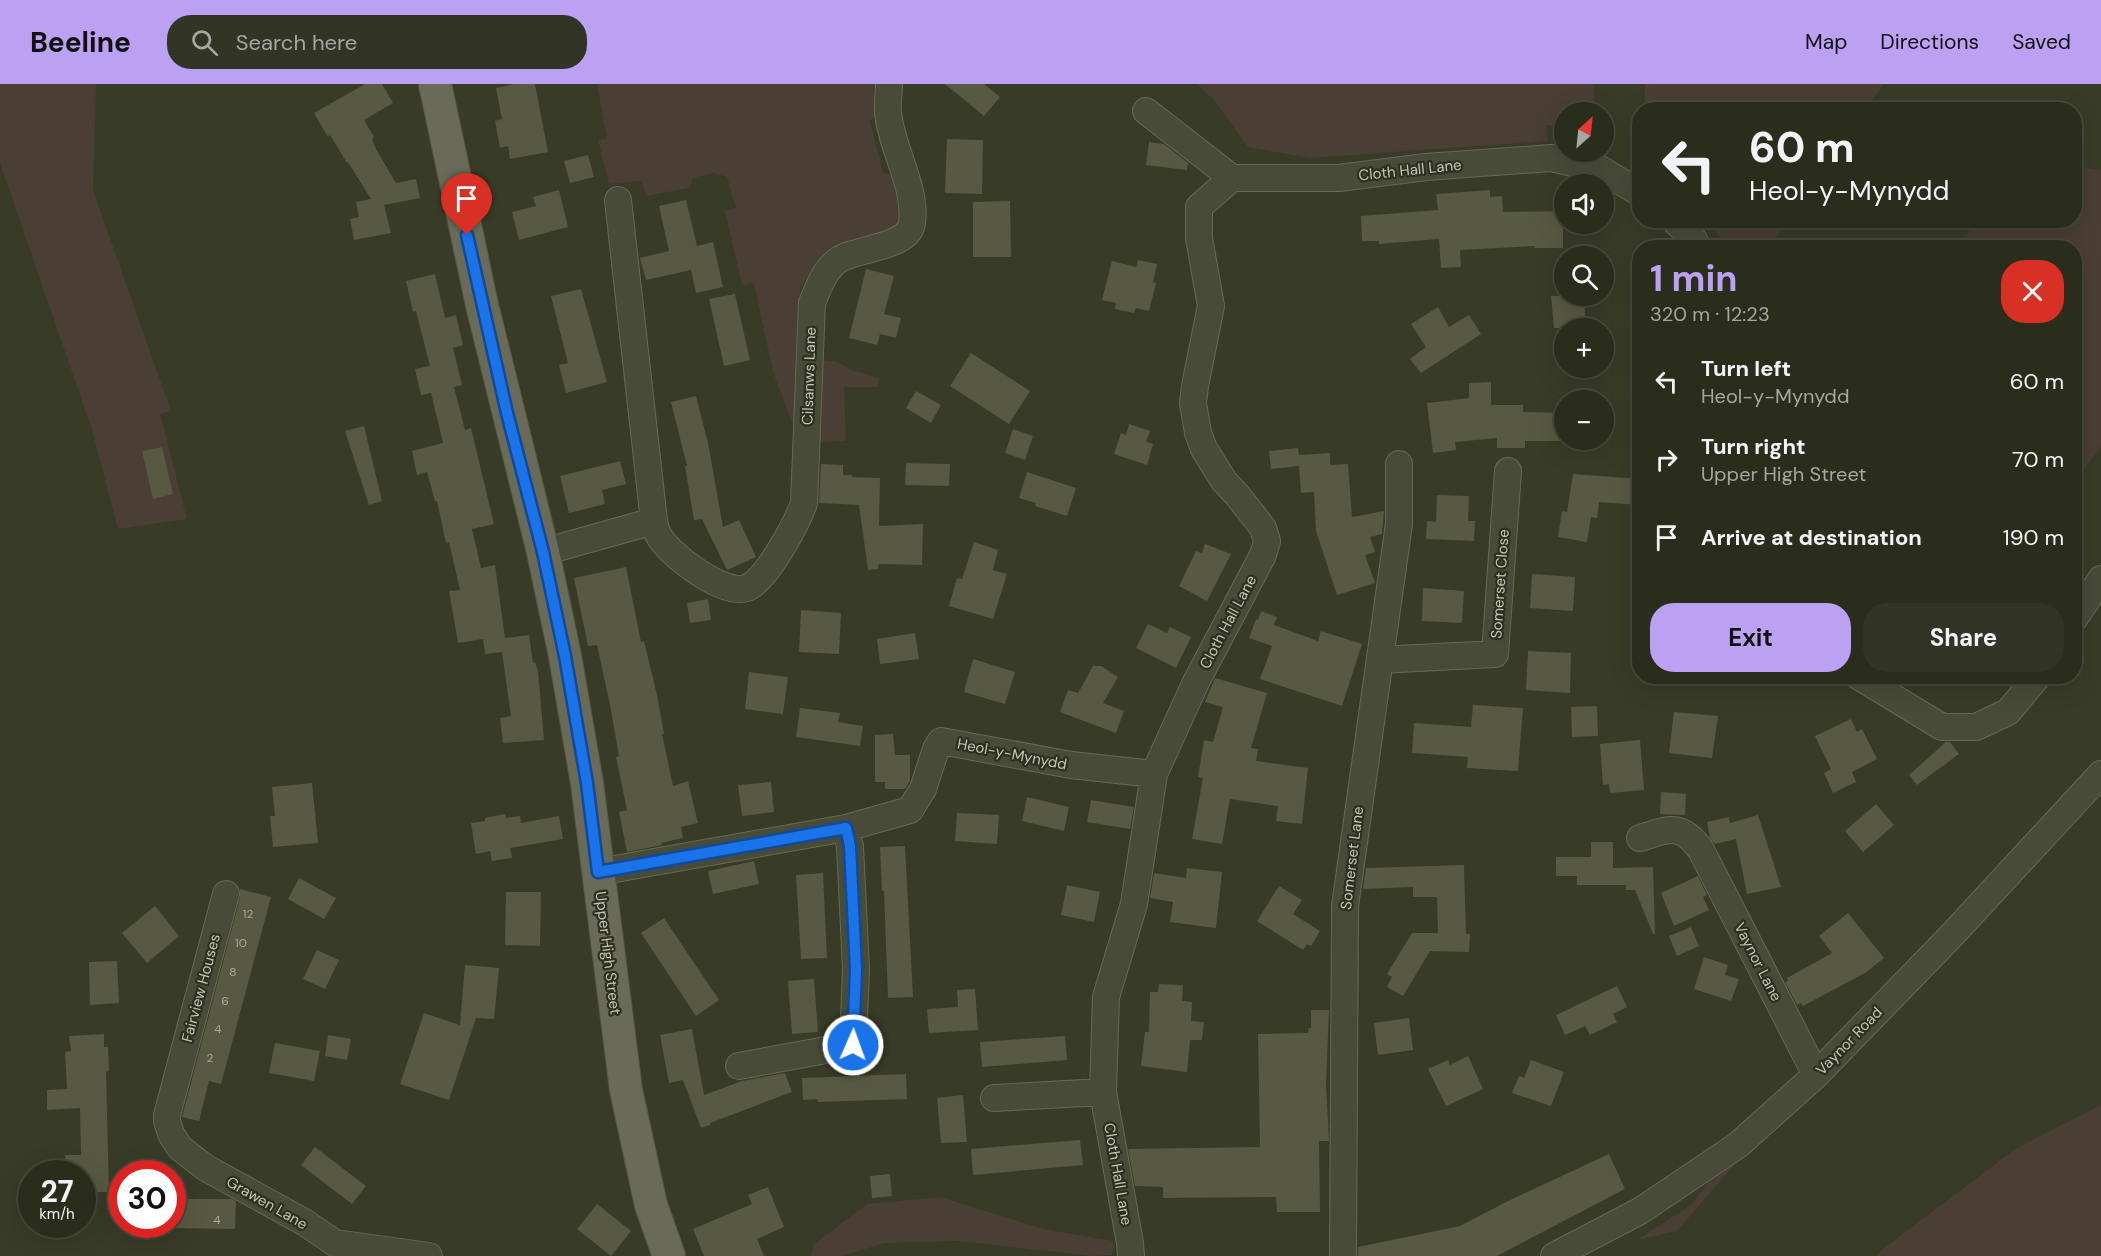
<!DOCTYPE html>
<meta charset="utf-8">
<style>
:root{--surface:#2a2c1c;--page:#323425;--text:#f1f3f6;--muted:#a5a7a3;--line:#46483b;--accent:#bca0f2}
body{margin:0;font-family:"DM Sans",sans-serif;background:var(--page);color:var(--text);height:100vh;display:flex;flex-direction:column;font-size:22px;white-space:nowrap}
*{box-sizing:border-box;margin:0}
p{font-size:20px;color:var(--muted)}
.icon{flex:none;width:33px;height:33px;fill:none;stroke:currentColor;stroke-width:2;stroke-linecap:round;stroke-linejoin:round}
.map{position:relative;flex:1;overflow:hidden}
.sheet{position:absolute;left:1632px;top:156px;width:450px;height:444px;display:flex;flex-direction:column;background:var(--surface);border-radius:24px;box-shadow:0 6px 24px #0002,0 0 0 2px var(--line)}
.sheet>*{flex:none}
.guide{position:absolute;left:1632px;top:18px;width:450px;height:126px;border-radius:24px;box-shadow:0 6px 24px #0002,0 0 0 2px var(--line);background:#2a2c1c;color:var(--text);overflow:hidden}
.needle{width:39px;rotate:27deg}
.tools{position:absolute;left:1554px;top:18px;display:grid;gap:12px}
.tools a{display:grid;place-items:center;width:60px;height:60px;border-radius:50%;background:var(--surface);box-shadow:0 6px 24px #0002,0 0 0 2px var(--line);font-size:30px}
.speed{position:absolute;left:18px;top:1076px;display:flex;gap:12px;font-size:30px;font-weight:700;text-align:center}
.speed>*{display:grid;place-content:center;width:78px;height:78px;border-radius:50%;background:var(--surface);box-shadow:0 6px 24px #0002,0 0 0 2px var(--line);line-height:1}
.speed small{font-size:15px;font-weight:400}
.speed .limit{border:9px solid #d22;background:#fff;color:#111}
.pin{position:absolute;display:grid;place-items:center;width:51px;height:51px;color:#fff;margin:-62px -26px;border-radius:50% 50% 50% 0;rotate:-45deg;box-shadow:0 0 6px #0007}
.pin .icon{rotate:45deg}
.me{position:absolute;width:66px;margin:-33px;rotate:2deg;stroke-linejoin:round;filter:drop-shadow(0 0 4px #0008)}
.turn{display:flex;align-items:center;gap:21px;height:126px;padding:0 18px;font-size:27px}
.turn .icon{width:78px;height:78px;stroke-width:2.5}
.turn b{display:block;font-size:42px;line-height:51px}
.round{display:grid;place-items:center;flex:none;width:63px;height:63px;border-radius:24px;background:var(--page)}
.overview{display:flex;align-items:center;justify-content:space-between;height:102px;padding:0 18px}
h1{font-size:36px;font-weight:700;line-height:45px;color:var(--accent)}
.action{display:flex;gap:12px;margin-top:auto;padding:12px 18px}
.action a{flex:1;height:69px;border-radius:24px;background:var(--accent);color:#111;font-size:24px;font-weight:700;line-height:69px;text-align:center}
.action a+a{background:var(--page);color:var(--text)}
ul{padding:0;list-style:none}
li{display:flex;align-items:center;gap:18px;height:78px;padding:0 18px}
li div{flex:1}
li b{display:block;font-size:22px}
li em{font-style:normal}
header{display:flex;align-items:center;gap:36px;box-sizing:border-box;height:84px;padding:0 30px;background:var(--accent);color:#111}
header strong{font-size:28px}
nav{display:flex;gap:33px;margin-inline-start:auto;font-size:21px}
.search{width:420px;height:54px;background:var(--page);display:flex;align-items:center;gap:15px;box-sizing:border-box;padding:0 21px;border-radius:24px;color:var(--muted);font-size:22px}
.map>svg:first-child{display:block}
</style>
<header>
<strong>Beeline</strong>
<div class="search"><svg class="icon" aria-label="search" viewBox="0 0 24 24"><circle cx="10" cy="10" r="6"/><path d="M15 15l6 6"/></svg>Search here</div>
<nav><a>Map</a><a>Directions</a><a>Saved</a></nav>
</header>
<div class="map">
<svg width="2101" height="1172" viewBox="0 0 2101 1172">
<rect width="100%" height="100%" fill="#383b26"/>
<!-- green -->
<path fill="#4a3e35" d="M0,0H96L93,106L171,327L160,330L187,435L118,445L92,346L0,79Z
M597,0H881L882,30L870,37L883,88L899,94L900,144L841,163L815,180L800,204L799,356L773,288L754,199L742,201L725,127L736,124L727,93L713,89L693,94L690,104L646,112L641,97L609,100L598,56L607,55Z
M1197,0H1594V28H1564V42L1546,41L1548,57L1310,74L1248,63L1214,16Z
M1645,0H1884L1866,25L1644,26Z
M2075,82L2101,86V363L2075,396L2074,164L1956,163L1977,137L2074,136Z
M1710,137H1788L1768,164L1725,163Z
M822,276L837,278L852,286L879,294L878,303H844L846,357L814,358Z
M2101,1021V1172H1876L1883,1165L2015,1065Z
M1736,1079L1677,1147L1637,1156L1691,1121L1710,1096Z
M940,1113L1044,1145L1113,1157L1114,1164L1112,1171L1092,1172L958,1157L885,1159L842,1172H811L813,1161L867,1120Z"/>
<!-- building -->
<path fill="#575942" d="M365,0H382L393,19L364,36L374,53L372,55L376,65L396,99L416,95L420,114L384,121L391,149L354,156L350,135L359,133L356,118L371,115L348,78L347,79L330,51L328,53L314,29Z
M514,0H535L548,68L510,75L508,62L500,64L495,37L502,35L496,4Z
M945,0H984L1000,13L984,32Z
M947,55L983,56L982,110L945,109Z
M1149,58L1164,60L1188,79L1187,86L1146,81Z
M588,71L594,93L570,99L564,77Z
M559,106L568,143L519,156L512,128L536,122L533,113Z
M1490,106V113L1502,112L1503,128L1563,127V164H1535L1534,162L1460,166L1461,183L1441,184L1439,155L1379,160V157H1362L1361,132L1438,126L1436,110Z
M686,116L697,162L713,158L723,203L696,209L691,186L646,196L640,174L669,167L659,122Z
M1010,117L1011,173H973V118Z
M1138,176L1157,180L1153,198L1156,199L1149,227L1136,224L1134,229L1115,225L1116,219L1102,216L1112,177L1136,183Z
M866,185L894,192L884,230L901,234L896,254L880,250L877,261L849,254Z
M435,190L445,234L456,231L463,261L453,264L462,301L454,303L465,346L471,344L494,440L472,445L481,484L495,481L505,554L529,551L533,579L535,578L538,587L544,656L503,659L500,634L511,632L502,568L485,570L483,555L458,559L449,507L460,506L449,458L446,459L437,417H435L427,388L417,391L412,367L443,359L431,309L421,311L415,285L430,282L416,227L413,228L406,197Z
M581,205L607,298L566,309L559,281L568,279L551,212Z
M735,210L750,276L724,282L709,215Z
M1551,212H1577L1578,217H1584L1586,244H1554Z
M1438,223L1449,243L1469,231L1481,250L1421,289L1410,275L1426,263L1411,240Z
M971,269L1030,307L1009,340L950,302Z
M1491,298V321H1523V328L1561,329V357H1525V364H1497V354L1455,358L1456,366L1433,369L1427,319L1469,314V299Z
M916,307L941,321L931,339L906,324Z
M696,312L708,359L723,443L739,436L756,473L727,486L702,435L694,436L685,382H687L671,318Z
M1129,340L1150,347L1146,358L1153,360L1147,381L1114,370L1121,349L1126,351Z
M364,342L382,417L369,421L345,347Z
M1013,345L1033,352L1025,376L1005,369Z
M162,363L173,410L153,415L142,367Z
M1298,364L1299,371L1330,369V381L1348,380L1352,433L1384,427L1382,450L1370,453L1375,468L1365,471L1375,499L1337,511L1316,447L1314,408L1301,409L1299,382L1271,385L1269,367Z
M620,377L626,400L602,406L605,420L569,429L560,392Z
M906,379L950,380L949,402L905,401Z
M821,380L843,381V391H852V393L880,394L879,442L923,440L922,481L879,480L878,485L868,486L859,421L819,419Z
M1027,388L1076,404L1067,432L1035,422L1036,419L1019,414Z
M1573,390L1640,395L1638,421L1599,418L1597,434L1591,433L1587,458L1558,453L1562,427L1567,428Z
M1437,411L1469,412L1468,437H1475L1474,457L1426,455L1427,437L1436,438Z
M974,458L998,466L993,486L1007,490L993,535L949,522L957,494L962,495Z
M1205,460L1231,470L1207,517L1179,502L1196,467L1202,469Z
M626,483L641,558L644,557L657,611L664,650H662L673,702L688,697L698,739L681,743L683,754L661,759L662,761L627,768L619,728L627,726L616,673L619,672L610,621L597,561L588,562L574,494Z
M1532,490L1575,493L1573,527L1530,524Z
M1423,504L1464,507L1462,539L1422,537Z
M708,515L711,536L690,539L687,519Z
M801,526L841,529L839,570L799,568Z
M1261,527L1277,533L1274,541L1318,557L1321,547L1362,560L1342,622L1260,595L1272,562L1249,554L1256,535L1258,536Z
M1148,540L1167,549L1170,543L1191,553L1176,584L1136,564Z
M915,549L919,575L880,580L877,555Z
M1528,567L1571,569L1570,609L1526,606Z
M973,575L1015,588L1005,620L964,608Z
M1093,582H1101L1118,593L1103,619L1124,627L1116,649L1060,628L1068,606L1078,609Z
M749,588L788,593L783,630L745,625Z
M1215,594L1267,609L1251,664L1258,665L1256,677L1308,684L1302,740L1276,737L1278,722L1230,715L1222,760L1192,755L1203,694L1198,693L1204,656L1213,658L1223,623L1205,618Z
M1473,621L1523,624L1518,687L1467,684L1468,673L1412,669L1414,639L1471,643Z
M1597,622L1598,652L1572,653L1571,623Z
M800,624L840,629L838,638L863,642L860,662L796,653Z
M1674,628L1718,632L1712,674L1669,669Z
M1851,635L1857,648L1862,645L1877,675L1852,688L1856,698L1833,709L1824,689L1831,685L1815,652Z
M893,650L895,671H910V697L905,705H885V698H875V651Z
M1640,656L1644,706L1610,709L1609,700L1603,701L1600,660Z
M1946,658H1950L1959,670L1917,701L1909,691Z
M771,698L774,728L742,732L738,701Z
M312,699L318,759L273,763L270,732H275L272,703Z
M1661,708L1686,710L1685,731L1660,730Z
M1027,713L1069,723L1064,747L1022,737Z
M1091,716L1134,723L1130,745L1087,738Z
M1876,720L1894,741L1863,768L1845,747Z
M957,729L999,731L997,760L955,757Z
M505,730L506,734L520,732L521,739L559,732L563,755L510,764L512,774L492,777L490,767L476,770L471,739L485,737V734Z
M1758,731L1781,803L1747,810L1736,755L1715,760L1710,754L1707,738L1729,733L1730,739Z
M1591,758H1613V784L1653,783L1655,850H1653L1635,806H1626V801H1577V792H1556V773H1591Z
M905,762L913,913L888,914L884,807H882L880,763Z
M754,777L759,800L713,810L708,787Z
M1464,781L1466,850H1470L1469,868L1430,867L1403,912L1387,903L1392,893L1387,890L1412,849H1438L1437,813H1413V803L1363,805L1366,784Z
M1187,784L1222,788L1216,844L1170,838L1173,818L1150,814L1154,789L1186,794Z
M823,789L827,874L801,875L796,791Z
M1698,792L1707,811L1703,813L1709,826L1674,842L1661,809Z
M299,794L336,814L324,835L288,815Z
M1067,801L1100,808L1094,838L1061,831Z
M1279,802L1302,816L1293,830L1320,847L1311,862L1307,860L1303,866L1257,837Z
M240,805L271,813L221,1000L209,997L199,1037L182,1033L240,814Z
M506,808H541L540,862L505,861Z
M155,822L179,852L147,879L122,849Z
M1848,829L1884,874L1865,889L1803,922L1801,919L1797,921L1785,898L1788,897L1787,894L1832,869L1819,852Z
M664,834L719,916L696,932L641,849Z
M1691,843L1699,862L1677,872L1669,852Z
M317,866L339,876L325,905L303,895Z
M1704,873L1728,881L1725,891L1739,895L1731,917L1694,905Z
M117,877L119,919L90,921L89,878Z
M465,881L499,884L494,935L476,934L449,1016L400,1000L424,929L460,941Z
M814,895L818,948L792,950L788,897Z
M1159,900L1183,901L1182,917L1192,918L1191,937L1204,938L1202,956H1190L1187,988L1141,982L1145,948H1149L1150,908H1158Z
M1617,902L1627,923L1613,930L1617,938L1590,951L1585,942L1565,951L1556,931Z
M975,905L978,946L929,949L927,925L958,923L957,906Z
M1311,926H1329L1326,1000L1329,1057H1319L1320,1128H1277L1276,1113L1163,1114V1103L1135,1102L1128,1065L1260,1063L1258,950L1308,949L1309,944H1311Z
M1409,934L1413,966L1378,971L1374,939Z
M692,945L704,1011L742,997L785,989L792,1008L710,1039V1041L701,1044L683,996L669,999L660,951Z
M104,950V963H108L109,987L106,988L109,1108H82V1089H66L65,1071H81L80,1024L47,1026V1006L67,1005L65,968L71,967L69,952Z
M328,951L351,955L347,976L325,972Z
M1065,952L1067,976L982,983L980,958Z
M275,959L320,967L314,997L269,989Z
M1468,972L1483,1005L1446,1022L1428,985L1448,976L1450,981Z
M1531,976L1564,988L1551,1022L1512,1009L1519,992L1524,994Z
M906,990L907,1015L818,1018V1015L803,1016L802,994Z
M963,1011L967,1058L941,1059L937,1014Z
M1080,1056L1083,1081L973,1091L971,1065Z
M315,1063L366,1102L352,1120L301,1081Z
M1609,1070L1625,1105L1497,1172H1358V1163L1460,1142L1508,1117Z
M890,1090L892,1112L872,1114L870,1092Z
M768,1103L784,1143L757,1155L764,1172H704L693,1145L752,1120L748,1111Z
M172,1115H232L236,1117L235,1145L172,1144Z
M597,1120L631,1147L611,1172L577,1145Z"/>
<g fill="none" stroke-linecap="round" stroke-linejoin="round">
<defs>
<path id="minor" d="M1146,27L1232,94
M618,116L654,437
M1674,136L1694,156L1698,164
M543,468L654,437C655,441 656,447 658,450C667,470 727,515 749,503C768,493 797,439 804,419L812,219C818,204 824,187 837,177C855,164 909,164 912,139C917,103 891,64 888,28C887,19 889,9 889,0
M2074,535L2101,495
M1380,576L1495,570L1508,387
M1858,592L1942,643H1976L2008,628L2038,592
M1640,754C1669,745 1681,738 1701,766L1816,991
M598,788L846,744L910,726L923,705L936,665L941,657L1071,681L1154,690
M226,810L167,1031V1037L171,1050L180,1064L206,1084L304,1138L335,1159L429,1172
M739,982L853,961L856,885L850,762L846,744
M994,1014L1103,1008
M1131,1172L1130,1159L1103,1008L1106,913L1134,820L1154,690L1196,598L1263,471L1267,457L1263,444L1238,412L1224,397L1204,365L1198,349L1193,319L1195,302L1211,222L1199,154V123L1232,94H1339L1426,83L1551,74L1600,85L1640,109
M1343,1172L1345,822L1399,440V380
M1554,1172L1640,1127L1738,1061L1816,991L1952,851L2101,690"/>
<path id="major" d="M435,0L482,221L543,468L565,572L587,699L626,1006L651,1121L669,1172"/>
</defs>
<!-- minor casing -->
<use href="#minor" stroke="#676958" stroke-width="28"/>
<!-- major casing -->
<use href="#major" stroke="#555746" stroke-width="34"/>
<!-- minor -->
<use href="#minor" stroke="#494b39" stroke-width="26"/>
<!-- major -->
<use href="#major" stroke="#696b58" stroke-width="32"/>
</g>
<g fill="none" stroke-linecap="round" stroke-linejoin="round">
<defs>
<path id="route" d="M467,151L507,329L543,468L565,572L587,699L598,788L846,744L850,762L856,885L853,961"/>
</defs>
<!-- route casing -->
<use href="#route" stroke="#114b97" stroke-width="15"/>
<!-- route -->
<use href="#route" stroke="#1a73e8" stroke-width="10"/>
</g>
<g text-anchor="middle" stroke-width="4.5" stroke-linejoin="round" paint-order="stroke">
<!-- number labels -->
<g font-size="12" fill="#a9ab98">
<text x="248" y="834">12</text>
<text x="241" y="863">10</text>
<text x="233" y="892">8</text>
<text x="225" y="921">6</text>
<text x="218" y="949">4</text>
<text x="210" y="978">2</text>
<text x="217" y="1140">4</text>
</g>
<!-- street labels -->
<g font-size="15" fill="#c4c6b5" stroke="#2e301f">
<text transform="translate(1410 86) rotate(-6)" y="5">Cloth Hall Lane</text>
<text transform="translate(809 292) rotate(-88)" y="5">Cilsanws Lane</text>
<text transform="translate(1500 500) rotate(-86)" y="5">Somerset Close</text>
<text transform="translate(1228 538) rotate(-62)" y="5">Cloth Hall Lane</text>
<text transform="translate(1012 670) rotate(11)" y="5">Heol-y-Mynydd</text>
<text transform="translate(1352 774) rotate(-83)" y="5">Somerset Lane</text>
<text transform="translate(608 869) rotate(83)" y="5">Upper High Street</text>
<text transform="translate(1758 878) rotate(63)" y="5">Vaynor Lane</text>
<text transform="translate(201 904) rotate(-75)" y="5">Fairview Houses</text>
<text transform="translate(1849 957) rotate(-46)" y="5">Vaynor Road</text>
<text transform="translate(1118 1090) rotate(80)" y="5">Cloth Hall Lane</text>
<text transform="translate(267 1119) rotate(30)" y="5">Grawen Lane</text>
</g>
</g>
</svg>
<div class="tools">
<a><svg class="needle" viewBox="-14 -14 28 28"><path d="M0-13l5 13h-10z" fill="#e53935"/><path d="M0 13l5-13h-10z" fill="#a5a7a3"/></svg></a>
<a><svg class="icon" aria-label="sound" viewBox="0 0 24 24"><path d="M4 9h4l5-4v14l-5-4H4zM17 9q2 3 0 6"/></svg></a>
<a><svg class="icon" aria-label="search" viewBox="0 0 24 24"><circle cx="10" cy="10" r="6"/><path d="M15 15l6 6"/></svg></a>
<a>+</a>
<a>−</a>
</div>
<div class="speed"><div>27<small>km/h</small></div><div class="limit">30</div></div>
<div class="pin" style="left:467px;top:151px;background:#d93025"><svg class="icon" aria-label="arrive" viewBox="0 0 24 24"><path d="M6 21V4h12l-3 4 3 4H6"/></svg></div>
<svg class="me" style="left:853px;top:961px" viewBox="-20 -20 40 40"><circle r="17" fill="#1a73e8" stroke="#fff" stroke-width="3"/><path d="M0-11L8 9 0 5-8 9z" fill="#fff"/></svg>
<div class="guide">
<div class="turn"><svg class="icon" aria-label="left" viewBox="0 0 24 24"><path d="M17 20v-9H6M10 6l-5 5 5 5"/></svg><div><b>60 m</b>Heol-y-Mynydd</div></div>
</div>
<section class="sheet">
<div class="overview"><div><h1>1 min</h1><p>320 m · 12:23</p></div><a class="round" style="background:#d93025;color:#fff"><svg class="icon" aria-label="close" viewBox="0 0 24 24"><path d="M6 6l12 12M18 6L6 18"/></svg></a></div>
<ul>
<li><svg class="icon" aria-label="left" viewBox="0 0 24 24"><path d="M17 20v-9H6M10 6l-5 5 5 5"/></svg><div><b>Turn left</b><p>Heol-y-Mynydd</p></div><em>60 m</em></li>
<li><svg class="icon" aria-label="right" viewBox="0 0 24 24"><path d="M7 20v-9h11M14 6l5 5-5 5"/></svg><div><b>Turn right</b><p>Upper High Street</p></div><em>70 m</em></li>
<li><svg class="icon" aria-label="arrive" viewBox="0 0 24 24"><path d="M6 21V4h12l-3 4 3 4H6"/></svg><div><b>Arrive at destination</b></div><em>190 m</em></li>
</ul>
<div class="action"><a>Exit</a><a>Share</a></div>
</section>
</div>
